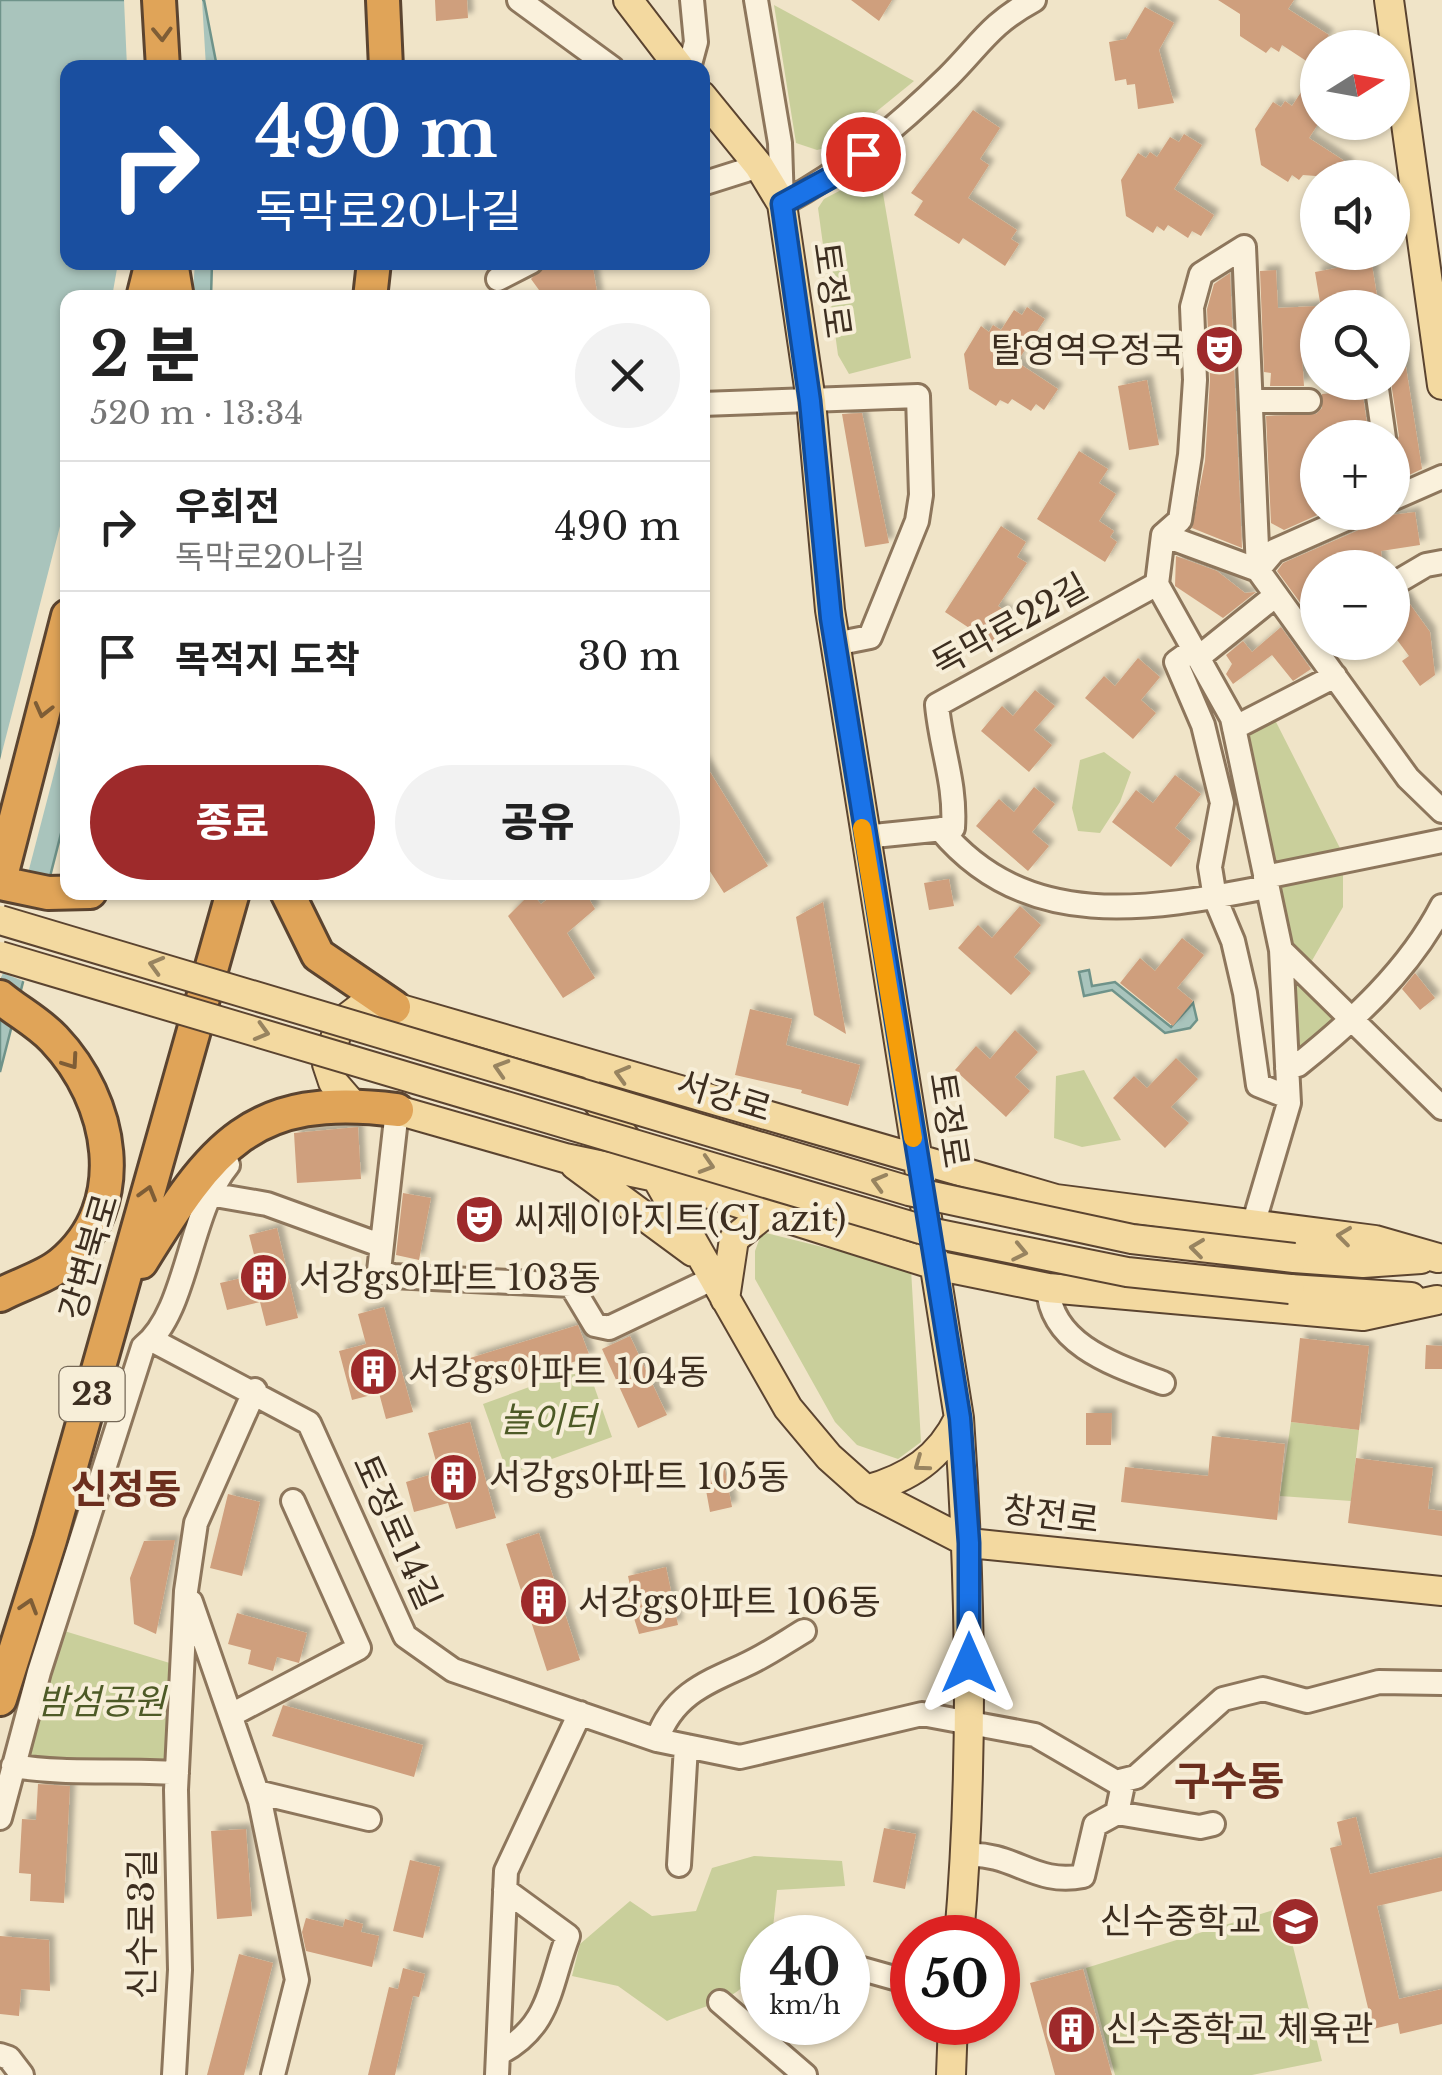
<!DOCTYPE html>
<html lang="ko">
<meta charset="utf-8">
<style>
:root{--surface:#fff;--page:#f2f2f2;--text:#222;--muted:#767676;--line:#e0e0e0;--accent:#9e2a2b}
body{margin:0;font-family:"Libre Baskerville","Noto Sans KR",serif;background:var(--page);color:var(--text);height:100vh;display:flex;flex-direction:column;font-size:38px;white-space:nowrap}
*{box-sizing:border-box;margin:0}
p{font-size:32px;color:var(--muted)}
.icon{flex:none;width:55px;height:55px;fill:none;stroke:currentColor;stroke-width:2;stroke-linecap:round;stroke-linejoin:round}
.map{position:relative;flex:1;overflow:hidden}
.details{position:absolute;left:60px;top:290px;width:650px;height:610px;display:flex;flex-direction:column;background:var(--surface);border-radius:20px;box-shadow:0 2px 8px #0004}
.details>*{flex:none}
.banner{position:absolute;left:60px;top:60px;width:650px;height:210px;border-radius:20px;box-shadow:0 2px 8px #0004;background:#1a4fa0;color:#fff;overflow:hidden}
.needle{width:65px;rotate:79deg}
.fabs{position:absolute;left:1300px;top:30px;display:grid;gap:20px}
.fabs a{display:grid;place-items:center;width:110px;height:110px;border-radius:50%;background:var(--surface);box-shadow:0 2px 8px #0004;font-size:50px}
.speed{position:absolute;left:740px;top:1915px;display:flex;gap:20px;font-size:50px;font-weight:700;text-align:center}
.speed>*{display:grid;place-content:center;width:130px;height:130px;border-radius:50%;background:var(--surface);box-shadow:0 2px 8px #0004;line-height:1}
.speed small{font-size:25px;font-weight:400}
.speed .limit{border:15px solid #d22;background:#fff;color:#111}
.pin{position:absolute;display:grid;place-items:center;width:85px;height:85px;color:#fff;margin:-42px;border:5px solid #fff;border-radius:50%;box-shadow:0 2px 10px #0007}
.me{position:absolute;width:110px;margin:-55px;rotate:0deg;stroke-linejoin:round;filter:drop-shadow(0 0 8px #0008)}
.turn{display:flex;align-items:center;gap:35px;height:210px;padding:0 30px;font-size:45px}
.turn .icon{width:130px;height:130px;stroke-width:2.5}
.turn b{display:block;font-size:70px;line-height:85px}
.round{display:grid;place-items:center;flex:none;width:105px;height:105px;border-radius:52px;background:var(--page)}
.headline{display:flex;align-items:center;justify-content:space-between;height:170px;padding:0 30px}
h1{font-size:60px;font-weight:800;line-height:75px}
.primary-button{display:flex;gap:20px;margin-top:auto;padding:20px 30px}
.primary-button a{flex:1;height:115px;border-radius:60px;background:var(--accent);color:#fff;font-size:40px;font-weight:800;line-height:115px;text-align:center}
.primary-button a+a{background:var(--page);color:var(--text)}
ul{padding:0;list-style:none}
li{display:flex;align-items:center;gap:30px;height:130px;padding:0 30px;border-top:2px solid var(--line)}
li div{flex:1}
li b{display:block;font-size:38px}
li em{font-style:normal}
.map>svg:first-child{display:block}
</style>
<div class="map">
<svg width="1442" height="2075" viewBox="0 0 1442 2075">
<defs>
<filter id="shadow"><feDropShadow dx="5.5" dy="-5.5" stdDeviation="2.5" flood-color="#0004"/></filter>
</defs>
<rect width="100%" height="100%" fill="#f0e4c8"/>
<!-- green -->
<path fill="#c9cf9b" d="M774,5L914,81L834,146L817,150L796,143Z
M879,170L911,358L849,374L838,355L818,208L824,199Z
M1274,718L1343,854L1270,868L1243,733Z
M1104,752L1131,772L1120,802L1100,833L1078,831L1072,808L1080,760Z
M1343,868V907L1310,964L1287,948L1273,881Z
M1286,959L1344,1019L1292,1063Z
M1084,1070L1121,1140L1082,1147L1054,1138L1056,1076Z
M762,1232L911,1269L921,1442L898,1459L857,1445L835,1422L755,1279V1251Z
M587,1366L612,1437L508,1475L483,1404Z
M1291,1422L1359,1430L1351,1501L1280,1496Z
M61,1630L173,1664L169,1763L22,1760Z
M754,1856L842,1861L845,1886L777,1890L772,1937L762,1938C762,1998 715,2001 667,2021L618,1986L572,1976L580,1944L630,1901L652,1916L696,1911L712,1868Z
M1283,1907L1322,2061L1252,2075H1115L1086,1968Z"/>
<!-- water -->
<path fill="#a9c4bc" stroke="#6f938a" stroke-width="2.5" d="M0,0H204L217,67L68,68V262L212,263L211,297L68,298L67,810L0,1072Z
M1089,970L1092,986L1115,982L1171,1027L1193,1003L1197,1020L1190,1028L1165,1033L1112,990L1084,996L1079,972Z"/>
<!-- pier -->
<path fill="#f0e4c8" d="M124,0H202L206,67H127Z
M118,263H195L193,290L171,286L169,298L112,297Z
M67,499V724L27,877L49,898L28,983L3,973L0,980V760Z"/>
<!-- building -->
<path fill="#cf9f7d" filter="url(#shadow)" d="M435,0H467L468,18L436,21Z
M851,0H892L879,21Z
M1218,0H1294L1288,9L1329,35L1318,48V124L1309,138L1349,164L1341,178L1303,175L1299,180L1292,175L1288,182L1261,165L1255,129L1273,102L1281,107L1285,101L1292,106L1317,68L1282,45L1279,52L1271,47L1266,53L1240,36V14Z
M1145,7L1174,23L1159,50L1174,103L1138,109L1135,84L1127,85L1126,79L1115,81L1109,42L1126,39Z
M973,110L1000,128L980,159L989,165L968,198L1017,230L1011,239L1019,244L1005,266L963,238L959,244L914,215L923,201L911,193Z
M1184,134L1202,145L1174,189L1214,215L1201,236L1192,231L1188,238L1168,225L1164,231L1157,226L1153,233L1126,216L1121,180L1138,153L1146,158L1150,152L1157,157L1170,137L1179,142Z
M1370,253L1379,308H1321L1315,272L1347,266L1345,257Z
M546,262H592L598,298H550L539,290L531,279Z
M1276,270L1278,308L1318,306V356H1302L1304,386H1270L1271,373L1264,372L1260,271Z
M1230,273L1242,548L1192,528L1205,461L1210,380L1207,309L1214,284Z
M1027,307L1045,319L1017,362L1058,389L1044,410L1036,404L1031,411L1012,399L1008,404L1000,400L996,406L969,389L964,354L981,326L989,332L993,325L1001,330L1014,310L1022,315Z
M1392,348H1403L1422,469L1396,481L1392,450L1399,436L1391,382Z
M1147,380L1159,445L1129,450L1118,386Z
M1354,382H1361L1369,438H1318L1315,512H1324L1284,530L1271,523L1266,416L1316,414L1322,408V394L1355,391Z
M862,413L889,543L865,547L842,414Z
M1079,451L1108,469L1099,483L1116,494L1099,521L1114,531L1110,537L1117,542L1105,562L1037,519Z
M1415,512L1420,545L1381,551L1383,568H1318V627L1277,571L1283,563L1368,526L1376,517Z
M1001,526L1026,542L1017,557L1027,563L998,606L1010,614L992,643L945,612Z
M1176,556L1217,571L1245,593L1256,592L1223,618L1175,586Z
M1404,596L1430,632L1435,675L1420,686L1402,661L1409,656L1392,633V600Z
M1281,627L1311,669L1293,681L1272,655L1233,684L1226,674L1232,664L1226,655L1243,641L1252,652Z
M1138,658L1160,677L1141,700L1156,713L1133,739L1085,698L1104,676L1115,686Z
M1035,690L1055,706L1034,730L1052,745L1029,772L981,731L1002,706L1013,716Z
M702,759L768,866L724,893L702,859Z
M1175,775L1201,794L1175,828L1191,841L1171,867L1112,822L1136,790L1153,803Z
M1034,787L1055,804L1032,832L1049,846L1028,871L976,826L999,799L1014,812Z
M949,879L954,906L929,910L924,883Z
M557,892H585L595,909L567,933L595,978L563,998L508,916L531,893L541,904Z
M823,902L846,1034L814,1015L796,917Z
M1020,906L1041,925L1014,957L1031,973L1011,995L958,948L978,925L992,938Z
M1182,938L1204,955L1177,988L1193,1001L1173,1026L1120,983L1140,958L1155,971Z
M1415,973L1435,998L1420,1010L1402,989Z
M750,1009L792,1019L786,1045L860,1065L848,1106L801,1093L802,1090L735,1075Z
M1015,1030L1038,1052L1015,1077L1030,1091L1006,1117L955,1070L976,1046L990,1059Z
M1176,1058L1198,1079L1171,1107L1189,1123L1165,1148L1113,1098L1134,1076L1147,1088Z
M358,1127L361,1179L297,1183L294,1133Z
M403,1193L431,1198L419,1260L396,1255Z
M277,1228L298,1318L266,1326L260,1302L227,1310L220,1283L259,1274L249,1235Z
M384,1307L413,1412L386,1419L379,1393L352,1400L339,1351L366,1344L358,1314Z
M578,1325L590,1357L479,1390L470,1358Z
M630,1336L667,1415L638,1428L602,1349Z
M1300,1338L1369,1346L1359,1430L1291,1422Z
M1426,1345L1442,1346V1369H1425Z
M1086,1413H1112L1111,1445H1086Z
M470,1422L496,1518L456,1529L448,1503L414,1512L406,1482L439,1472L428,1433Z
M1212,1436L1285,1444L1277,1520L1121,1502L1125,1467L1208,1476Z
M1356,1458L1433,1468L1428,1509L1442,1511V1536L1348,1523Z
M725,1470L732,1507L710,1512L703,1474Z
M228,1494L260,1502L242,1576L210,1568Z
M539,1533L580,1660L547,1671L506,1544Z
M175,1540L156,1634L134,1624L130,1578L144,1541Z
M666,1567L678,1625L639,1634L627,1596L632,1595L628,1576Z
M237,1613L307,1633L299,1663L277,1657L273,1671L248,1664L251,1650L228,1644Z
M283,1705L423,1745L414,1777L272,1736Z
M38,1784L70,1786L64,1903L30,1901L31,1874L19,1873L22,1819L36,1820Z
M1356,1817L1370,1874L1442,1857V1891L1377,1906L1399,1999L1442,1989V2024L1400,2034L1398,2023L1373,2029L1330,1848L1342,1845L1337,1822Z
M884,1828L916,1834L905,1889L873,1882Z
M246,1829L252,1916L217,1919L211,1831Z
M410,1860L440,1867L423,1938L393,1931Z
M306,1918L343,1927L345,1919L363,1924L361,1932L379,1936L372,1967L306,1951L302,1932Z
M0,1936L49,1940L50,1991L21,1989L19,2016L0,2014Z
M239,1954L273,1963L244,2075H207Z
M403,1968L425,1974L419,1997L413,1996L395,2075H368L389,1987L398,1989Z
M1083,1969L1112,2075H1055L1030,1983Z"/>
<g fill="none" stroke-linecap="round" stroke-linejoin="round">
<defs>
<path id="minor" d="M519,0L612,68
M756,0L780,143L782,204C845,170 897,127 948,77C981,44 990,24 1034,0
M689,68L696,42L692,0
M702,184L759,166
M498,279L531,262
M1376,382L1384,438
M1252,401H1309
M702,404L918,396L921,495L917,521L870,637L835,644
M1392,499L1442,477
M1163,535L1258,570L1408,778L1442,811
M1258,570L1274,551L1362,512
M1157,584L1232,718L1281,950L1289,1103L1253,1225
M1392,585L1426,565L1442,562
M1194,649L1176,662L1203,725L1222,803L1210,867L1215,898L1233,941L1245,993L1258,1085L1288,1097
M1199,657L1276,595
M1234,728L1335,676
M940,829C1026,933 1149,910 1267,887
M864,837L953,828C956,783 941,749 937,705L1157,584L1163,535L1180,520L1190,455L1195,380L1192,307L1201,274L1244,247L1258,570
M1265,877L1442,841
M1281,950L1442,1108
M1287,1068L1298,1065C1353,1021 1409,970 1442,906
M397,1110L379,1271L393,1276L571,1285L595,1325L609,1328L712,1279
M209,1194L267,1204L380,1245
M1048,1288C1051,1346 1118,1366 1163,1383
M152,1340L309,1423L405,1636L453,1670L657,1740L740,1757L922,1714L1035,1735L1116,1782L1136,1777L1223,1699L1263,1689L1307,1701L1379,1682L1442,1683
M191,1602L260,1801L297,1980L273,2075
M233,1714L359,1648L293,1501
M657,1740C672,1696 705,1683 743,1666C764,1657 784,1643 804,1631
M13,1766C68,1775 121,1769 177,1773
M257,1792L369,1819
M1117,1813L1200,1827L1213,1824
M0,1818L39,1672L143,1347C188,1312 188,1213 228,1165
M966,1855C1014,1852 1035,1886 1083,1876L1095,1825L1117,1813L1124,1780
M679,1865L686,1746
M848,1965L912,1983
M720,2002L805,2075
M498,2054C551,2027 549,1986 568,1936L505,1890
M0,2055L9,2058L22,2075
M174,2075L180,1970L176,1790L186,1591L196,1523L255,1390
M497,2075L506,1871L580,1713"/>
<path id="major" d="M628,0L680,68
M1389,0L1442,385
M702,96L759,166L782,204L811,401L830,610L959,1418C971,1591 974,1764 959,1938
M589,1091L656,1177L788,1408L829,1457L866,1490L969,1543L1442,1591
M352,1104L333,1082L327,1064L340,1023L361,1007H394L1056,1199L1375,1240L1438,1258
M397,1110L565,1158L656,1177L935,1265L1048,1288L1363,1316L1437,1300
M575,1165L693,1252
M1294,1258L1363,1263L1421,1259
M1290,1289L1411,1297
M725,1299L734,1239L767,1212
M866,1490C909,1478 940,1458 959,1418
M951,2075L953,2022"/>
<path id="highway" d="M159,0L163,68
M383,0L386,68
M171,262L177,298
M143,298L152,262
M370,298L374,262
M0,880L68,616
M0,883L48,893L90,892
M287,892L318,955L394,1007
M0,997C18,1012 38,1022 54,1039C112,1100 133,1205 61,1264C44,1278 20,1284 0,1295
M141,1262C212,1147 251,1091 397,1110
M0,1699L50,1540L233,892"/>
</defs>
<!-- minor casing -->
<use href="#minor" stroke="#8d765c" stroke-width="28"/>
<!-- major casing -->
<use href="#major" stroke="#5b4430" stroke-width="32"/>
<!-- highway casing -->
<use href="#highway" stroke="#5b4430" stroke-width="38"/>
<!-- minor -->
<use href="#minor" stroke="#faf1dc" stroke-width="22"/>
<!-- major -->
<use href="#major" stroke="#f3d9a0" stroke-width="28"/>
<!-- highway -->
<use href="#highway" stroke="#e0a458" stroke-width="32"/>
<defs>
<path id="major-bridge" d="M0,920L909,1191L1132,1239L1294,1258
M0,956L934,1233L1127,1272L1290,1289"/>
</defs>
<!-- major-bridge casing -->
<use href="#major-bridge" stroke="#5b4430" stroke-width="32" stroke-linecap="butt"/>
<!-- major-bridge -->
<use href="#major-bridge" stroke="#f3d9a0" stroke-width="28"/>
</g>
<!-- one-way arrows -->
<defs><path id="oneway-chevron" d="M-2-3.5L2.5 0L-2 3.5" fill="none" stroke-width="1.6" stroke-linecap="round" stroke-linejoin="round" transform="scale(2.5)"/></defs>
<g stroke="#7e5d36">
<use href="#oneway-chevron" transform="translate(162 34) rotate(88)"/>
<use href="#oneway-chevron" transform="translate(43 710) rotate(104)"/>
<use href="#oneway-chevron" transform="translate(71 1062) rotate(55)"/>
<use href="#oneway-chevron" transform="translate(148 1193) rotate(-74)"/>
<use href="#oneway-chevron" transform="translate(29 1606) rotate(-73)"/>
</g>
<g stroke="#988460">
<use href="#oneway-chevron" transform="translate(156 965) rotate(-164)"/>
<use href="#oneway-chevron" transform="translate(262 1032) rotate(16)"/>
<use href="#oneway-chevron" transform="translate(501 1068) rotate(-163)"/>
<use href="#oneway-chevron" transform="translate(622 1074) rotate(-164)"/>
<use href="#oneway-chevron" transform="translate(707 1165) rotate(17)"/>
<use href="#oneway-chevron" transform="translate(879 1182) rotate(-164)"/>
<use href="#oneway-chevron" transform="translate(1344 1236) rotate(-173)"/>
<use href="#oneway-chevron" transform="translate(1197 1248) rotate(-173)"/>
<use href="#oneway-chevron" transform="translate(1020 1252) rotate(12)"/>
<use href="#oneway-chevron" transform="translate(921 1464) rotate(144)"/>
</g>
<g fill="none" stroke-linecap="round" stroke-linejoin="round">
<defs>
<path id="route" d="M863,154L837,174L782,204L810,401L831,618L960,1418L969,1543V1663"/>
</defs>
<!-- route casing -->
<use href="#route" stroke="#114b97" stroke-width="25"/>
<!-- route -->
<use href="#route" stroke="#1a73e8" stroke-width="18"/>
<!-- slow -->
<path stroke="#f59e0b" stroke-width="18" d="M862,828L913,1138"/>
</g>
<!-- icons -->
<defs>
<symbol id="theatre-disc" viewBox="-11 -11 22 22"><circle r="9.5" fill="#9e2a2b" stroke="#f7eed8"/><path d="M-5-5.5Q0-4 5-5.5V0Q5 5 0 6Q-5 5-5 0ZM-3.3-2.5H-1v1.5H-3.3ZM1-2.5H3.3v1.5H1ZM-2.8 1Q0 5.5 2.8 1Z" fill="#fff"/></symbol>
<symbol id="building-disc" viewBox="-11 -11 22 22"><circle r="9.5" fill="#9e2a2b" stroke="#f7eed8"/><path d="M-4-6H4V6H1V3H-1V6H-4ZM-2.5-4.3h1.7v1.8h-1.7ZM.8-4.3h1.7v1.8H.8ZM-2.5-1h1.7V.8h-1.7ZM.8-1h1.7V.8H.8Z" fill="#fff"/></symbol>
<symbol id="school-disc" viewBox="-11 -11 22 22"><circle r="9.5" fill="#9e2a2b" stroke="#f7eed8"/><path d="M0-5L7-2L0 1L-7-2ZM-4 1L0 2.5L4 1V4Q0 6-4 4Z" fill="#fff"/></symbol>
</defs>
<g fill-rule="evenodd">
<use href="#theatre-disc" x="1192" y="322" width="55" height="55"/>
<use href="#theatre-disc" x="452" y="1192" width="55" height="55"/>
<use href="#building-disc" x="236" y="1250" width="55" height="55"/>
<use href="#building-disc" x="346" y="1344" width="55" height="55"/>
<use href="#building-disc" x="426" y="1450" width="55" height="55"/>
<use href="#building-disc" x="516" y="1574" width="55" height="55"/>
<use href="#school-disc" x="1268" y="1894" width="55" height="55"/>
<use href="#building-disc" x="1044" y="2002" width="55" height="55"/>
</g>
<g text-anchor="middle" stroke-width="8" stroke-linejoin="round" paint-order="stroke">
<!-- shield labels -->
<rect fill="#f7eed8" stroke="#756857" stroke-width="2.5" x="59.5" y="1367" width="65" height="54" rx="8"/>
<g font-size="32" font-weight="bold" fill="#3d2e20">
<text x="92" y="1405">23</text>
</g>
<!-- street labels -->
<g font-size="35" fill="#3d2e20" stroke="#f7eed8">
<text transform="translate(832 290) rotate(82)" y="12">토정로</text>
<text transform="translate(1010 625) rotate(-29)" y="12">독막로22길</text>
<text transform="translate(724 1096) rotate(17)" y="12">서강로</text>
<text transform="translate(949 1120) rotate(81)" y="12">토정로</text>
<text transform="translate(89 1257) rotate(-74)" y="12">강변북로</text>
<text transform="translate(1051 1515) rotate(7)" y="12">창전로</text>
<text transform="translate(397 1532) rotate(66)" y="12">토정로14길</text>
<text transform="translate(142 1924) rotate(-90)" y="12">신수로3길</text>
</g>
<!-- poi labels -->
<g font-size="35" fill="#3d2e20" stroke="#f7eed8" text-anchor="start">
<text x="1184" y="362" text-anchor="end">탈영역우정국</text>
<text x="514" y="1231">씨제이아지트(CJ azit)</text>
<text x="299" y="1290">서강gs아파트 103동</text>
<text x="408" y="1384">서강gs아파트 104동</text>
<text x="489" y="1489">서강gs아파트 105동</text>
<text x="578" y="1614">서강gs아파트 106동</text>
<text x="1261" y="1933" text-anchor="end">신수중학교</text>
<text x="1106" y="2041">신수중학교 체육관</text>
</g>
<!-- park labels -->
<g font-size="35" font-style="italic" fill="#4d5a26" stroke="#f7eed8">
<text x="548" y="1432">놀이터</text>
<text x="101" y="1714">밤섬공원</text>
</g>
<!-- quarter labels -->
<g font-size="40" font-weight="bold" fill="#6b2e1e" stroke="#f7eed8">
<text x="126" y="1503">신정동</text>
<text x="1229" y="1795">구수동</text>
</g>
</g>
</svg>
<div class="fabs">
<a><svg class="needle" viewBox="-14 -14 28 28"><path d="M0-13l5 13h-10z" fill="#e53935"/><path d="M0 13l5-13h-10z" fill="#767676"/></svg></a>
<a><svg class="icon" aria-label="sound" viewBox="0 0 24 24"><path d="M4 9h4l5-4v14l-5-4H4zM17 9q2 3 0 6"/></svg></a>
<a><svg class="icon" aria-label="search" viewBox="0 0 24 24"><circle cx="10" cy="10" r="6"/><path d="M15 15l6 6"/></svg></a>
<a>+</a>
<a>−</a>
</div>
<div class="speed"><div>40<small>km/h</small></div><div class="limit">50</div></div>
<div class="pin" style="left:863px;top:154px;background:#d93025"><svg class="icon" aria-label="arrive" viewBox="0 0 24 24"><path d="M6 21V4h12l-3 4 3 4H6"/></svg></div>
<svg class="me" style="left:969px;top:1663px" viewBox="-20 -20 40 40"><path d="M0-17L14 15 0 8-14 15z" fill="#1a73e8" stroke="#fff" stroke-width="4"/></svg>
<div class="banner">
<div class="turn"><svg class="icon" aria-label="right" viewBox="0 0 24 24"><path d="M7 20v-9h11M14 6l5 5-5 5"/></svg><div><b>490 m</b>독막로20나길</div></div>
</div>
<section class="details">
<div class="headline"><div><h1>2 분</h1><p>520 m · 13:34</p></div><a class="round"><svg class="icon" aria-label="close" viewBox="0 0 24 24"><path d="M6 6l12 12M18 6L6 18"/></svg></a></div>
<ul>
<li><svg class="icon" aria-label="right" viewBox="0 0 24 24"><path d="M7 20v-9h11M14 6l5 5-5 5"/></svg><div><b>우회전</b><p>독막로20나길</p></div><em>490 m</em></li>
<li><svg class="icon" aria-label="arrive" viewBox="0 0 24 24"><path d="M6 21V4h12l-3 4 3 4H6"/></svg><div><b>목적지 도착</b></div><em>30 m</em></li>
</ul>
<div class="primary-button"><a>종료</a><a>공유</a></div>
</section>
</div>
